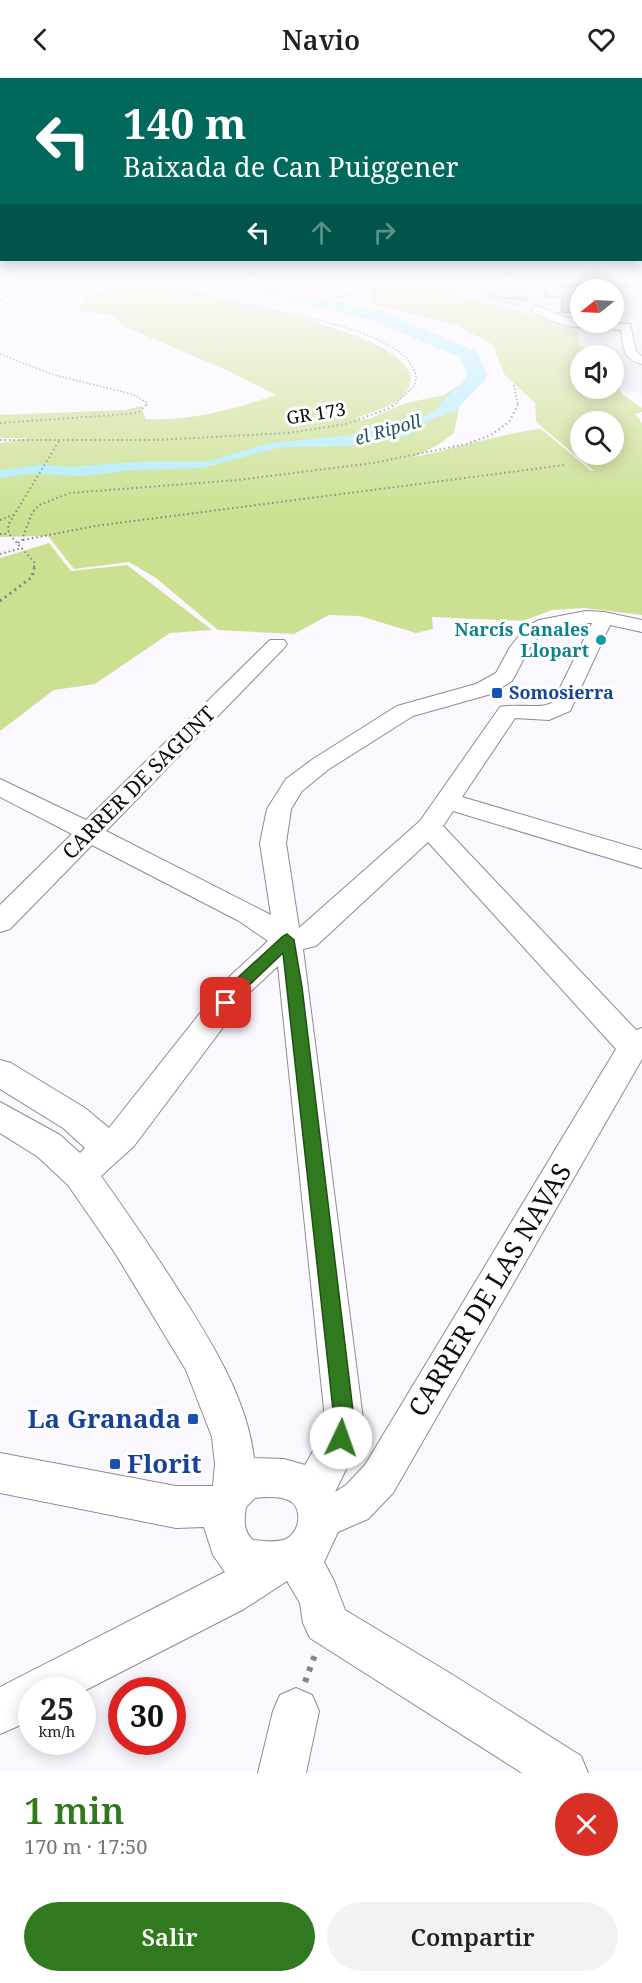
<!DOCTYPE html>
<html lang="es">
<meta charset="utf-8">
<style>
:root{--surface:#fff;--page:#f2f2f2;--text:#202124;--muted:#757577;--accent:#31791e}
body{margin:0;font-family:"Noto Serif",serif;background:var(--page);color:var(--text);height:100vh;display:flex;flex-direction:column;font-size:22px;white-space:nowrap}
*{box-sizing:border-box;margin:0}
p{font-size:20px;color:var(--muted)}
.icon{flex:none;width:33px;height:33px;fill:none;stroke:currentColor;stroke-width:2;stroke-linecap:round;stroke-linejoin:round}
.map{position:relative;height:1695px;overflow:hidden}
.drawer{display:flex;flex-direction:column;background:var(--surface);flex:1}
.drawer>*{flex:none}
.guide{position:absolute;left:0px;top:0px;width:642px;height:183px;box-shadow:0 3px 15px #0003;background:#00695c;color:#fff;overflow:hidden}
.needle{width:39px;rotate:252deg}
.controls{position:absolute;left:570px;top:201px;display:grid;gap:12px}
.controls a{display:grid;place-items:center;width:54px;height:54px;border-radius:50%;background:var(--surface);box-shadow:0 3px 15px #0003;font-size:30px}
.speed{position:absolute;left:18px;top:1599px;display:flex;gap:12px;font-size:30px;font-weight:700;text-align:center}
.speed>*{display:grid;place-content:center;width:78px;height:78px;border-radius:50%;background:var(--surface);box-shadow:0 3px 15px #0003;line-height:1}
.speed small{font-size:15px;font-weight:400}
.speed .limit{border:9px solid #d22;background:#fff;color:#111}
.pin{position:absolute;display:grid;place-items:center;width:51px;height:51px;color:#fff;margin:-26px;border-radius:12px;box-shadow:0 3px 9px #0006}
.me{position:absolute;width:66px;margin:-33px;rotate:3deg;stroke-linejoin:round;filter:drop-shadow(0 0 4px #0008)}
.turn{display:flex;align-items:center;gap:21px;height:126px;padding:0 24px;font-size:27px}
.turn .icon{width:78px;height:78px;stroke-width:2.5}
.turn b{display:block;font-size:42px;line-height:51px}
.lanes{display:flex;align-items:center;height:57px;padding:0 24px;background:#0003;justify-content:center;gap:30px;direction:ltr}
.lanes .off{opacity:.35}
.round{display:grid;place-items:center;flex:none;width:63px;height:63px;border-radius:32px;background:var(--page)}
.headline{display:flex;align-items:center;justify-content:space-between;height:102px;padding:0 24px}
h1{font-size:36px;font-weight:600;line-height:45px;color:var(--accent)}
.cta{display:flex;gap:12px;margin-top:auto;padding:12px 24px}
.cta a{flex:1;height:69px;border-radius:36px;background:var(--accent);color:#fff;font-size:24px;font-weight:600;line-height:69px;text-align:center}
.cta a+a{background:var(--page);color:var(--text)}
header{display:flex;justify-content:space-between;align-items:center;height:78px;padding:0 24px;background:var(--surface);font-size:27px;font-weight:600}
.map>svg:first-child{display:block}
</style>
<header><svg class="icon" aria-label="back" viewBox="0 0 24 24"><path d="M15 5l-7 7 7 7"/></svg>Navio<svg class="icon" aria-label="heart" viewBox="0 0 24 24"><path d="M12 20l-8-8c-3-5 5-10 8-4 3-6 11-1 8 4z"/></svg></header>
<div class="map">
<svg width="642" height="1695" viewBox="0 0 642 1695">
<rect width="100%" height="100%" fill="#fbf7ff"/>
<!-- built -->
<path fill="#f0e9f7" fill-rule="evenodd" d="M467,200H642V315L623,313L620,256L574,252L532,234L465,217L454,212ZM580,212H614V244H580Z"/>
<!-- green -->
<path fill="#cbe191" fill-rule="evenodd" d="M123,200H135L133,203C147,209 159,203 173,207C187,211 201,217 216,221C245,227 443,263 406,314C394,331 370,332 355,342L369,341L406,325L444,317L459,307C462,324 457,338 454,355L436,368L414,379C457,371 497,356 541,351L590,392L594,393L536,344L535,325L504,296L493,267L457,247L369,225L372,203L375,200H458L453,212L464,218L540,239L578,254L579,266L597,277L580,278V310H614V291L616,294L622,316L642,330V334L635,336L642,345V537L584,530L552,532L523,543L432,539L433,551L416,555L360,538L329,537L294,556L218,552L156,500L129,484L74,491L48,458L0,459V365L27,360H0V337L126,332L141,328L146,341C193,343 233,331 276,317L228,293L126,249L111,237L76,232L86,224L84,220L107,213ZM580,344H614V376H580Z
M49,465L71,493L127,487L212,552L170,555L95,606L54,612L0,653V480Z"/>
<!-- water -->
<path fill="#b0ecfe" d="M474,288L479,296L480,304L462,324L449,334L424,345L421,351L403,359L350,368L282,369L202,390L133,392L83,398L28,396L0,400V392L45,386L66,389L141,384H205L271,365L351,357L385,344L425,338L436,332L455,315Z"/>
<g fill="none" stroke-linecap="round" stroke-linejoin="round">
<!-- river -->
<path fill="#b0ecfe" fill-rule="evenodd" d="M211,200H232L240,204L288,212L386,235L476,273L487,295L486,301L455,333H441L438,329L441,325L467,299V295L461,280L374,243L288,222L230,211Z"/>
</g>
<!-- building -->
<path fill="#cdc9d0" stroke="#8c888f" stroke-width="1.5" d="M493,200L530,202L526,222L492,219L474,207Z
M548,200H580V235L561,234L563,219L544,218Z"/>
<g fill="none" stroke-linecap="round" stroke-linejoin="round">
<defs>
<path id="minor" d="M359,200H371L362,211L336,220L330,216L354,207Z
M537,228L568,240L580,241V244L630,246L636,273L642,278V286C622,281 624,270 621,252L566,248L533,235L531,232Z
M586,533L604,534L642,542V554L610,547L570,633L549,642L515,640L462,719L642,772V790L453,733L443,748L636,952L642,950V981L393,1415L368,1441L338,1454L324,1484L334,1503L345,1532L453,1597L581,1678L588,1695H522L310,1560L303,1545L300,1525L287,1503L244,1531L82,1614L32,1612V1642L0,1656V1609L225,1494L213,1477L204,1449L176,1450L0,1415V1375L176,1408H213L215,1386L212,1359L186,1292L115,1175L68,1107L38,1079L0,1055V1024L60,1057L80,1075L85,1070L63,1050L0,1011V982L11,985L85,1030L109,1050L228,900L268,863L239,843L92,767L10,851L0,854V827L72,756L0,719V701L86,742L270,562H284L287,566L284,570L106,753L271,837L260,765L267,731L286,701L313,681L397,628L476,606L496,595L510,569L526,549L539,542ZM586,545H592L553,624C541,632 518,625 500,629L420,743L299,850L286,765L291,731L302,713L329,691L413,638L491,616L512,603L529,571L540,557L552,551ZM428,764L616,971L365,1387L346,1407L335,1414L355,1373L363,1341L303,871L316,868ZM278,888L325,1341L320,1361L305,1387L284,1381L254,1380C247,1320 211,1263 179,1213C154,1174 128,1136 101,1098L134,1068L248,916ZM255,1420C264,1419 279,1418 288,1422C304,1429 300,1454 286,1461C277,1465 263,1463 253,1462C243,1453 244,1442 246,1429Z
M296,1610L312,1617L319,1633L306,1695H258L273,1633L280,1617Z"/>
</defs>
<!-- minor casing -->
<use href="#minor" stroke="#8f8b92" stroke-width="2"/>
<!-- path-far3 -->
<path stroke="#848287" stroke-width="1.5" stroke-dasharray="1.5 2" stroke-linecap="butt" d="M169,200C219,236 398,236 416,297L415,307L393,328
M485,200L476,206L477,213L489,220L523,228
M0,222L47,200
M0,276L54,297L132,316L146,324L147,328
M514,307L518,328"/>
<!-- path-far2 -->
<path stroke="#848287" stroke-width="2" stroke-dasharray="1.5 3" stroke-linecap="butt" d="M0,345L129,336L139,334L147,326
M0,362H155L288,355L346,346L390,330L394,326
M0,442L13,437
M0,456H9
M23,462L95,448L565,387
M18,465L22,462L32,435L39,427L70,415L238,402L373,385L467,366L491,357L509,344L518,326
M0,476L22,470
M34,489L35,485L9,456L8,447L59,363"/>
<!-- path-far1 -->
<path stroke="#848287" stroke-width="3" stroke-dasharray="2 4" stroke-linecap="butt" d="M0,523L32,499L35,487"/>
<!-- path -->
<path stroke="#848287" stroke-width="6" stroke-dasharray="4.5 7" stroke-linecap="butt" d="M305,1604L316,1574"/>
<!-- minor -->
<use href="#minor" fill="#fff" fill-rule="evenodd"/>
</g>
<!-- sky -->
<linearGradient id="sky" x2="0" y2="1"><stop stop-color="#91caf1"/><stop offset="0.46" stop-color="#fdfbff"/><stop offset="1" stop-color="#fdfbff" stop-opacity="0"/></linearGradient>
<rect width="642" height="437" fill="url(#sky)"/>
<!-- route -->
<path fill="#31791e" stroke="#204f14" stroke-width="1.5" d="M287,856L294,862L302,909L354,1341L348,1368L341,1370L334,1368L331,1360L334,1341L283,875L244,912L231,929H221L218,925L233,904L283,858Z"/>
<!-- markers -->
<circle fill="#0f9aa8" stroke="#fff" stroke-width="2" cx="601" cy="562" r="6"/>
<g fill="#1a4fb4" stroke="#fff" stroke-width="2">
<rect x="491" y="609" width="12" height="12" rx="3"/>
<rect x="187" y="1335" width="12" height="12" rx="3"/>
<rect x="109" y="1380" width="12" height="12" rx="3"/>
</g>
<g text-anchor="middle" stroke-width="6" stroke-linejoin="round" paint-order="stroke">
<!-- far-street labels -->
<g font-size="18" fill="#0c0b0d" stroke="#fff">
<text transform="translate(316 336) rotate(-9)" y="6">GR 173</text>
</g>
<!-- far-water labels -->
<g font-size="18" font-style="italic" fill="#255361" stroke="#fff">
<text transform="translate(388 352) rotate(-16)" y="6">el Ripoll</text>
</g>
<!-- far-culture labels -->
<g font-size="18" font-weight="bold" fill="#0d838f" stroke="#fff" text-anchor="end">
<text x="589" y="558">Narcís Canales<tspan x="589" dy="21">Llopart</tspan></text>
</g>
<!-- far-transit labels -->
<g font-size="18" font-weight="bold" fill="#164399" stroke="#fff" text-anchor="start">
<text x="509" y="621">Somosierra</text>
</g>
<!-- street labels -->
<g font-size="21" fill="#0c0b0d" stroke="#fff">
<text transform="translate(139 705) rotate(-45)" y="7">CARRER DE SAGUNT</text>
</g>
<!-- near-street labels -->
<g font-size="26" fill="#0c0b0d" stroke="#fff">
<text transform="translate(490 1212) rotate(-59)" y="9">CARRER DE LAS NAVAS</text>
</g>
<!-- near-transit labels -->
<g font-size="26" font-weight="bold" fill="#164399" stroke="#fff" text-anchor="end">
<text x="181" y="1350">La Granada</text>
<text x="127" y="1395" text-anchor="start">Florit</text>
</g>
</g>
</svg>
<div class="controls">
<a><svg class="needle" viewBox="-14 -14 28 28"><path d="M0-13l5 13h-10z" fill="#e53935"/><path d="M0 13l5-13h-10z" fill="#757577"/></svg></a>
<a><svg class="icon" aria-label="sound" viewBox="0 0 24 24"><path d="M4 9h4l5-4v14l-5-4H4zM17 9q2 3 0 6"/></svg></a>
<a><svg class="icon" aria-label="search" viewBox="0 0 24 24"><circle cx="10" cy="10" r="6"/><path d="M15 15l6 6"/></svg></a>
</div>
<div class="speed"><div>25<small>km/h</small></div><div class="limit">30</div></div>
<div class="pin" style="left:226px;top:925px;background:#d93025"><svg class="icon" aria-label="arrive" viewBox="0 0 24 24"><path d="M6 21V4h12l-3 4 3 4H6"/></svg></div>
<svg class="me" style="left:341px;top:1360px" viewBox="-20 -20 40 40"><circle r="19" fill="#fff"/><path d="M0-13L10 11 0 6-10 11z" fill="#31791e"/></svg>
<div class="guide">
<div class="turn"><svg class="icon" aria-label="left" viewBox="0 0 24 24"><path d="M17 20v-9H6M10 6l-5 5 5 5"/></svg><div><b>140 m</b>Baixada de Can Puiggener</div></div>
<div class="lanes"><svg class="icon" aria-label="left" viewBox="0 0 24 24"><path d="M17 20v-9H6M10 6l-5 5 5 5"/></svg><svg class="icon off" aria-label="ahead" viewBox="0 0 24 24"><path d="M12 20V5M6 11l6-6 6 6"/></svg><svg class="icon off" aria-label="right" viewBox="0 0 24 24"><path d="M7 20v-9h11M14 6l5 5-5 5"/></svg></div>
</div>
</div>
<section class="drawer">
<div class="headline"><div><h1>1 min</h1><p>170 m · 17:50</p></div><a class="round" style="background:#d93025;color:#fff"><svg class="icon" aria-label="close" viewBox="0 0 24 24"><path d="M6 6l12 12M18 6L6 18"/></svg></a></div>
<div class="cta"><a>Salir</a><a>Compartir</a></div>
</section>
